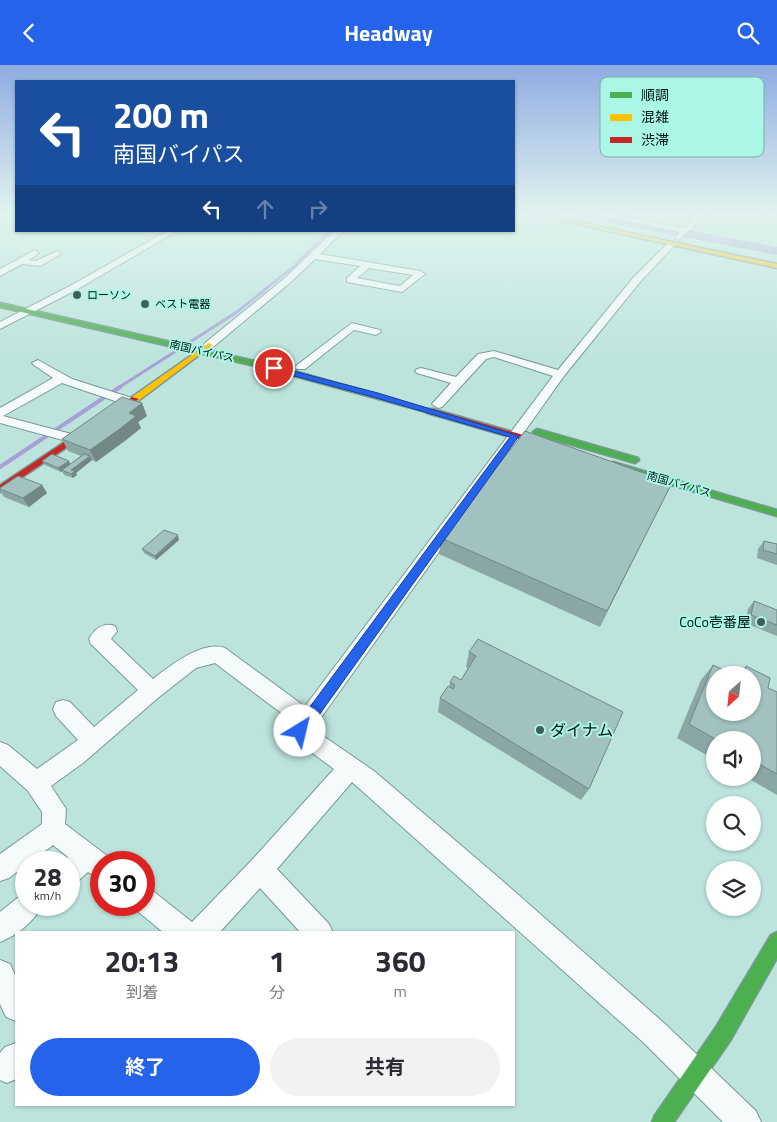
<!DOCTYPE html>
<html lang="ja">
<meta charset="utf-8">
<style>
:root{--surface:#fff;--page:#f2f2f3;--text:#2b2b33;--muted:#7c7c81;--accent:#2563eb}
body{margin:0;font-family:"Titillium Web","Noto Sans JP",sans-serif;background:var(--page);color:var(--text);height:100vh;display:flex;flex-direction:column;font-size:19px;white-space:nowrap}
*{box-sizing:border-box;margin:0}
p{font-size:16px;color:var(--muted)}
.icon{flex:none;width:28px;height:28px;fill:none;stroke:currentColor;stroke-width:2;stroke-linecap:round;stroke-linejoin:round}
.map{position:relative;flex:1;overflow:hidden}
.sheet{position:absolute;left:15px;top:866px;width:500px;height:175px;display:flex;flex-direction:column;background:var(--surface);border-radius:0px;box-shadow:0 1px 4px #0004}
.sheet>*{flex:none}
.guide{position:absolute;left:15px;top:15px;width:500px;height:152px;border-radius:0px;box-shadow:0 1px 4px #0004;background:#1a4fa0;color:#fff;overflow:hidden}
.needle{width:32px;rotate:207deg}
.buttons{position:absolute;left:706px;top:601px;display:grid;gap:10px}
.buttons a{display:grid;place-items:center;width:55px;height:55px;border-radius:50%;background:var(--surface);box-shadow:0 1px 4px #0004;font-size:25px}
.speed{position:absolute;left:15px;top:786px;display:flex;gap:10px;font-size:25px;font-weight:700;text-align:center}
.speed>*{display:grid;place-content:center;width:65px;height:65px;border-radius:50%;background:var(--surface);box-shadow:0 1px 4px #0004;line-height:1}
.speed small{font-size:12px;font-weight:400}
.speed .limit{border:8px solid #d22;background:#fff;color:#111}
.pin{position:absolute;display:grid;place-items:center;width:42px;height:42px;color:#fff;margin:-21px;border:2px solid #fff;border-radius:50%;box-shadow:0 1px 5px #0007}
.me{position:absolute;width:55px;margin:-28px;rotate:36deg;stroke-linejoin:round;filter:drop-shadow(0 0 4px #0008)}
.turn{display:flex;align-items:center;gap:18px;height:105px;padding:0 15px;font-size:22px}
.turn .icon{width:65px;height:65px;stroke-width:2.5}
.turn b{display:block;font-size:35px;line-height:42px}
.lanes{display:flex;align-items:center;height:48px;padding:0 15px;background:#0003;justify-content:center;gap:25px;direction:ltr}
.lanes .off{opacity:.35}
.eta{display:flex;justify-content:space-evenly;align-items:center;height:85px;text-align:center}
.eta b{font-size:30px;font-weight:700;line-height:35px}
.action{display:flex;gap:10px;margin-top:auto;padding:10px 15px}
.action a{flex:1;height:58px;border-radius:30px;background:var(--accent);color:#fff;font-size:20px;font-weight:700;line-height:58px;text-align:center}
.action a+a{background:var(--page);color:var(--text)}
header{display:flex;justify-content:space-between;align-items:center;height:65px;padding:0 15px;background:var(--accent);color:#fff;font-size:22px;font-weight:700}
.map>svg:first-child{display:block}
</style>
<header><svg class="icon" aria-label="back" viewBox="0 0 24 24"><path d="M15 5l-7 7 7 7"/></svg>Headway<svg class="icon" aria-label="search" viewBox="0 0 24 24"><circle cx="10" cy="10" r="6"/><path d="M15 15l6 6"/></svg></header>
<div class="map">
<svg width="777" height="1057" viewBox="0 0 777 1057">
<rect width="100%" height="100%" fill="#bce4dc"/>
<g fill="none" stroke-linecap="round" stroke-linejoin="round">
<!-- stream-far2 -->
<path stroke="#a9a0d7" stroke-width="2.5" d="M264,225L292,203L329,166"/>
<!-- stream-far1 -->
<path stroke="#a9a0d7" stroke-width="3" d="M118,323L237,247L266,224"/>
<!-- stream -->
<path stroke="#a9a0d7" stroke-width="4" d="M0,402L120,322"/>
<!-- river -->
<path fill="#a9a0d7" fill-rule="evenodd" d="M575,148H601L777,182V190L581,152Z"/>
<defs>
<path id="street" d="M590,148H605L684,163L700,148H708L679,175L675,173L680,167Z
M167,166H177L76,225L0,264V257L70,221Z
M334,166H343L320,189L420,206L425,209L402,227L347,217V213L360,201L315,194L291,217L213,282H205L204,280L205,278L285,213ZM369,203L413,210L400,221L357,213Z
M667,179L674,181L640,217L564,311L313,664L374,706L498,812L664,958L756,1046L761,1057H723L644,978L352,717L277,804L329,859L333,868H301L260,823L219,868H164L135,844L133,840H144V822L153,826L192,857L251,796L334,704L292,673L284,650L215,598L196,603L159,632L83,698L51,721L66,744L65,759L110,793L111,798H101V814L88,807L78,816L69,819V798H61L68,792L53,780L29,798H26V800L9,813L0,816V789L42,759V747L28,726L0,701V677L8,680L37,704L78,675L56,651L53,644L56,637L63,635L70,637L94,662L138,625L91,579L89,574C94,564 104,557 115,561L117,566L111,574L153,614C170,601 202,575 225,583L300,638L303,644L553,311L494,292L486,294L442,342L438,343L432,339L451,318L417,308L415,306L417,304L421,303L456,312L478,289L494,286L558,305L633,213Z
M35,185L39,188L29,195L36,196L57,186L61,189L40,201L22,199L0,211V204Z
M352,258L380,265L381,267L376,270L354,265L305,304H297L295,302L297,300Z
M38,295L72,314L135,334L137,337L131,341L127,340L62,318L3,351L79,371L81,374L74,378L0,358V343L53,313L34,300L32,298Z
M26,828V840H42C35,856 16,871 0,877V847L20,831Z
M0,895L10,899L16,912V956L6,952L0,939Z
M16,978V1014L7,1018L0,1015V988L5,982Z"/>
<path id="fast" d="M0,238L277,301L434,346L430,348L272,305L0,242Z
M537,364L638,393L639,395L635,398L534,369L533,367Z
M613,397L777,445V451L610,402V398Z
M777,867V893L730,976L674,1057H652L655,1050L716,962L771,870Z"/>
<path id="slow" d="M526,148H535L777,199V203Z
M209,278L213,280L211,281L138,336H132V332Z"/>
<path id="jam" d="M132,332L139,334L0,427V420Z
M427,344H433L558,380L559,382L555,385L552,384L427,348Z"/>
</defs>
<!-- street casing -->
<use href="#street" stroke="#789a93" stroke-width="2"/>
<!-- fast casing -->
<use href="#fast" stroke="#789a93" stroke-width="3"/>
<!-- slow casing -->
<use href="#slow" stroke="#789a93" stroke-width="3"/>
<!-- jam casing -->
<use href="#jam" stroke="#789a93" stroke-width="3"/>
<!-- street -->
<use href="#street" fill="#f5fbfa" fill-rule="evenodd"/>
<!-- fast -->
<use href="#fast" fill="#4caf50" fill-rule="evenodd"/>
<!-- slow -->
<use href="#slow" fill="#ffc107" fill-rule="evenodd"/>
<!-- jam -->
<use href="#jam" fill="#c62828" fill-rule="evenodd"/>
</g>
<!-- wall -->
<path fill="#8aa7a5" d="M147,351L138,357L141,363L126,375L96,397L92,395L76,408L77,410L73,413L64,410L62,406L61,407L45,400L42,396L71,399L81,391L68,386L62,374Z
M672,418L600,562L439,489L441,473Z
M42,420L47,428L29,442L4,432L0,426V423Z
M179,475L156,495L144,488L142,484Z
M764,476L777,479V500L757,493L758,484Z
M754,536L777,545V571L745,558L748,544Z
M478,574L589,724L581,735L438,647L440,633L449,622L450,617L461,615L468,603L466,602L469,587Z
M713,600L715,648L752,610H738L746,601L768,623L777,627V730L746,712H752V675H715V695L677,673L701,615Z"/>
<!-- shaded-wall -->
<path fill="#718886" d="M142,338L147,351L138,357L141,363L126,375L96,397L90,385L129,348Z
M90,391L92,395L76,408L77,410L73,413L71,409V405Z
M69,396L71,400L61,407L58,403Z
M42,420L47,428L29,442L23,433Z
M178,470L179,475L156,495L155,491Z"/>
<!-- building -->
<path fill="#a1c2c0" stroke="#718886" d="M122,332L142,338L129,348L136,351L121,363L90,385L62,374Z
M525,366L672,418L607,546L441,473Z
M52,389L69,396L58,403L42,396Z
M84,389L90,391L71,405L75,406L71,409L62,405Z
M18,411L42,420L23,433L0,424V423Z
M164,465L178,470L155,491L142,484Z
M764,476L777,479V489L763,485Z
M754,536L777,545V560L751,550Z
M478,574L623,647L589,724L440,633L448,621L453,624L455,620L450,617L454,611L461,615L476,591L469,587Z
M713,600L734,610H715V648H752V610H743L746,601L770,613L768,623L777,627V709L752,695V675H717L689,659Z"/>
<!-- sky -->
<linearGradient id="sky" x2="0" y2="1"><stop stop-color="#8face1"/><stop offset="0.5" stop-color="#e1f3ef"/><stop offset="1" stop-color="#e1f3ef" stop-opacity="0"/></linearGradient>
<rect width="777" height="296" fill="url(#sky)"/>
<!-- route -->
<path fill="#2563eb" stroke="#184099" d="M274,301L378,328L519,371L304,671L300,672L295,671L293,666L295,662L510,372L373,332L272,305L270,303Z"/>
<!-- markers -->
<g fill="#425d57" stroke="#aaf6e7" stroke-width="2">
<circle cx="77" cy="230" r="5"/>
<circle cx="145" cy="239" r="5"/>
<circle cx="761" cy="557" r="5"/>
<circle cx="540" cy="665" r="5"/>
</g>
<g text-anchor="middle" stroke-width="4" stroke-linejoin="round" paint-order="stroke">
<!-- far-poi labels -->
<g font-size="11" fill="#001410" stroke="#aaf6e7" text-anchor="start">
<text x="87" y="234">ローソン</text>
<text x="155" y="243">ベスト電器</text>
</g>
<!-- far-street labels -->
<g font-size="11" fill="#001410" stroke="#aaf6e7">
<text transform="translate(202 286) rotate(13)" y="4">南国バイパス</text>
<text transform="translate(679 419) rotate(16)" y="4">南国バイパス</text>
</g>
<!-- poi labels -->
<g font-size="14" fill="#001410" stroke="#aaf6e7" text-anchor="end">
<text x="751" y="562">CoCo壱番屋</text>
</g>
<!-- near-poi labels -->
<g font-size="16" fill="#001410" stroke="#aaf6e7" text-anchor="start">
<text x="550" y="671">ダイナム</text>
</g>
</g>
<!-- legend -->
<rect x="600" y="12" width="164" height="80" rx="8" fill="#aaf6e7" stroke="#77b2a6" stroke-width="1"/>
<rect x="610" y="27" width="22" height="6" fill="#4caf50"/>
<rect x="610" y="49" width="22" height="7" fill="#ffc107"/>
<rect x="610" y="72" width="22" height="6" fill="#c62828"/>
<g font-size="14" fill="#001410">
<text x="641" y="35">順調</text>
<text x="641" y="57">混雑</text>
<text x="641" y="80">渋滞</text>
</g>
</svg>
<div class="buttons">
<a><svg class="needle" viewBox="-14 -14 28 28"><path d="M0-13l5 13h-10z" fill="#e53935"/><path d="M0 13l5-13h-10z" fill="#7c7c81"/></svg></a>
<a><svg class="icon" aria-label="sound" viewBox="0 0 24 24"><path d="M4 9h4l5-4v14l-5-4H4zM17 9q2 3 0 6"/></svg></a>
<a><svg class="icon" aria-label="search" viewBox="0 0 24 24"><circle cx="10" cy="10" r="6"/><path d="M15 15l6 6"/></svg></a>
<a><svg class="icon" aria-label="layers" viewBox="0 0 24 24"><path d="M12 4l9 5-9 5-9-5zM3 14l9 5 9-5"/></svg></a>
</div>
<div class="speed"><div>28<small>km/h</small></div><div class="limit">30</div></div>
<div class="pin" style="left:274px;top:303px;background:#d93025"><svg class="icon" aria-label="arrive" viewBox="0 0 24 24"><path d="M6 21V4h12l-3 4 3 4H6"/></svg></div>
<svg class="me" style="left:300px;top:666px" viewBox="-20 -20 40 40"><circle r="19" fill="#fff"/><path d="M0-13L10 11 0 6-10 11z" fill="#2563eb"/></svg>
<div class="guide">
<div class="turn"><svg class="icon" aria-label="left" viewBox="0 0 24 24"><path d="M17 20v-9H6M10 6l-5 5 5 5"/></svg><div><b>200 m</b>南国バイパス</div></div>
<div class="lanes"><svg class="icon" aria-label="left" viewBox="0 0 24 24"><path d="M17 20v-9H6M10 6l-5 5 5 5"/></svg><svg class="icon off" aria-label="ahead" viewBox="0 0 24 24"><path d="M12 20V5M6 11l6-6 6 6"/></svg><svg class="icon off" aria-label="right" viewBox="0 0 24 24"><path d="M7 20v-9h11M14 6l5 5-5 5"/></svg></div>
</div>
<section class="sheet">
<div class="eta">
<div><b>20:13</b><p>到着</p></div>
<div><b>1</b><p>分</p></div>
<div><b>360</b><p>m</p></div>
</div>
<div class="action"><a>終了</a><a>共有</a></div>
</section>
</div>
